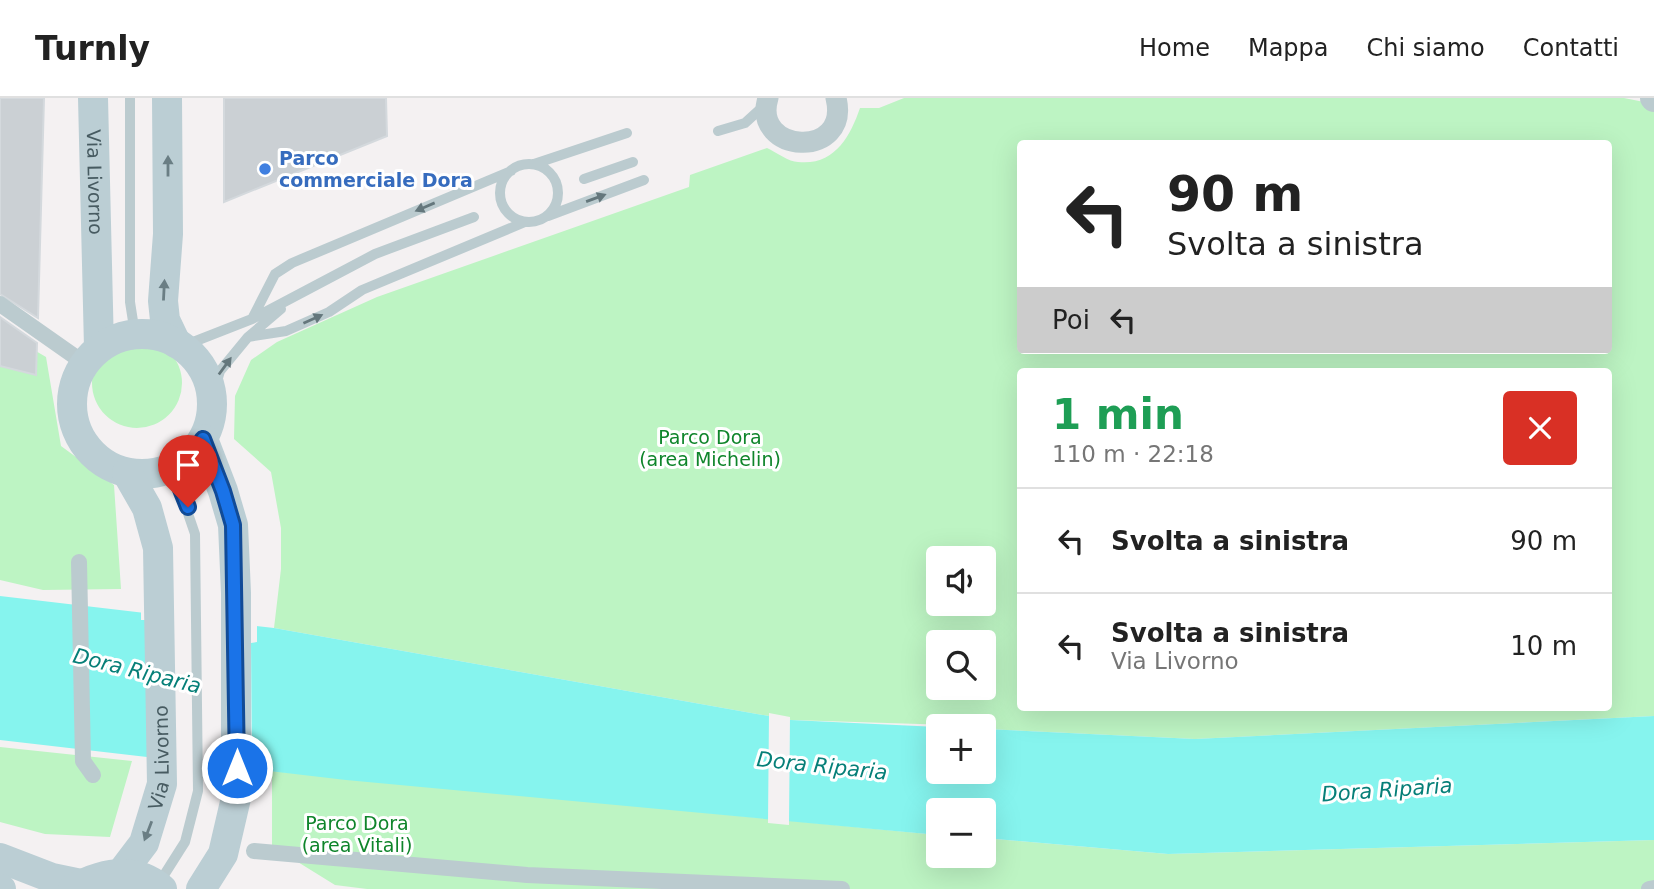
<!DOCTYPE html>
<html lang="it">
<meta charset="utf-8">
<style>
:root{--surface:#fff;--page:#f2f2f2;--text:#222;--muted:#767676;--line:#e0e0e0}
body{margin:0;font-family:"DejaVu Sans",sans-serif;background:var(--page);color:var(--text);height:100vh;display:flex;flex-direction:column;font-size:26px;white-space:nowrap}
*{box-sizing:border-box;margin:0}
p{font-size:23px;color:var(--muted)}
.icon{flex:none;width:38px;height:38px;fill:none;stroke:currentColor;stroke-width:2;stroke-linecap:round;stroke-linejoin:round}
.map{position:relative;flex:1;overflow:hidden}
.sheet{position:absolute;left:1017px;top:270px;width:595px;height:343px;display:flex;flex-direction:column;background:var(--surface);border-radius:7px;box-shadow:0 7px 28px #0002}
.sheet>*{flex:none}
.hud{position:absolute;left:1017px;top:42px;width:595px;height:214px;border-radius:7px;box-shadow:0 7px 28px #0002;background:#fff;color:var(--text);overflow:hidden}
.tools{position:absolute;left:926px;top:448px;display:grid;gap:14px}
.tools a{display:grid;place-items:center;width:70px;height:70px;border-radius:7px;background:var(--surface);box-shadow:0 7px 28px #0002;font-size:35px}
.pin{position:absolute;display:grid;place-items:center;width:60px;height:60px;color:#fff;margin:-72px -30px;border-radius:50% 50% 50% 0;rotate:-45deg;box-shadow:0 0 7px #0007}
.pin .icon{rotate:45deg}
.me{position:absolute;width:77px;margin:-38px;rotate:0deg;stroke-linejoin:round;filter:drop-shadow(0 0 5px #0008)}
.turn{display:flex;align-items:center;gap:24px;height:147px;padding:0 35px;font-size:32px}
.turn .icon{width:91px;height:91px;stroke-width:2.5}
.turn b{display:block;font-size:49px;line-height:60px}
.then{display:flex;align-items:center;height:66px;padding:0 35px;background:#0003;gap:14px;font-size:26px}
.round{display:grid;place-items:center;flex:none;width:74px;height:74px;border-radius:7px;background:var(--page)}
.head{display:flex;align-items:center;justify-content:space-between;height:119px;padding:0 35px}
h1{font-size:42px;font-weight:800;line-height:52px;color:#1e9e55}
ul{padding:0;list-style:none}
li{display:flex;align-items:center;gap:21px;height:105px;padding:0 35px;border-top:2px solid var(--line)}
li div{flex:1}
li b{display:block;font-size:26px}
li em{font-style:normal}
header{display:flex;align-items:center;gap:42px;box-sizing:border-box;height:98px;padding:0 35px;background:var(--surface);border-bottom:2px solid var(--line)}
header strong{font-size:33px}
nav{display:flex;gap:38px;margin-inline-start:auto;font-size:24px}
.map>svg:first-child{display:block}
</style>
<header>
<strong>Turnly</strong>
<nav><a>Home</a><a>Mappa</a><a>Chi siamo</a><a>Contatti</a></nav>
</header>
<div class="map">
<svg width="1654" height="791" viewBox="0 0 1654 791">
<rect width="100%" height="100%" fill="#f4f1f2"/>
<!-- green -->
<path fill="#bdf4c3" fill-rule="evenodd" d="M904,0H1624L1654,6V618L1195,641L984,631V628L791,622L274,530L281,471V430L271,374L234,341L235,298L251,262L277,244L377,199L689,89L690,77L767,50C776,54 789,64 798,64C834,68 850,39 860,10H879ZM1020,46H1608V252H1020ZM1020,273H1608V609H1020ZM938,460H984V506H938ZM938,544H984V590H938Z
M0,232L46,259L61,348L114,387L121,491L43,492L0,482Z
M92 285a45 45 0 1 1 90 0a45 45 0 1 1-90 0Z
M0,649L132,663L110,739L45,736L0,724Z
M272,673L938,737V758H984V740L1168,756L1654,742V791H367L335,787L272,748Z"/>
<!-- water -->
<path fill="#86f4ee" d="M0,498L274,530L791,622L938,629V674H984V631L1195,641L1654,618V742L1168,756L984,740V712H938V737L346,682L0,642Z"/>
<!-- pier -->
<path fill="#f4f1f2" d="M141,511L257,525V544L251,545L252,674L149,662L146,522H141Z
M769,615L790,619L789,727L768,725Z"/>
<!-- building -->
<path fill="#cbd0d4" stroke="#d4d9dd" stroke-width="2" d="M0,0H44L38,220L0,196Z
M224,0H386L387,38L224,104Z
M0,219L37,245L36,277L0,268Z"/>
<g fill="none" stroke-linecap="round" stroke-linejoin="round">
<!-- service -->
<path stroke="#bbcbcf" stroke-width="10" d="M130,0V204L135,236
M718,33L745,25L767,5
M534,66L627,35
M500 95a29 29 0 1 1 58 0a29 29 0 1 1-58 0Z
M584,81L633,64
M548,118L644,82
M252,221L275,176L292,165L511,73
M248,239L286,233L329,214L362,192L525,124
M183,248L252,221L375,156L474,119
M212,301L220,273L248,239L281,211
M159,785L185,744L198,693L195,436L172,369"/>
<!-- pedestrian -->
<path stroke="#bbcbcf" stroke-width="16" d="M0,206L84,265
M79,464L83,663L93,677
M254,753L527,777L842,791
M1649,791L1654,790"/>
<!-- minor -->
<path stroke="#bbcbcf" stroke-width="21" d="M768,0C751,56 851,62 836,0"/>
<!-- tertiary -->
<path stroke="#bbcbcf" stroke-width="26" d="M1653,0L1654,1"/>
<!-- secondary -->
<g stroke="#bbced4" stroke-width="30">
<path id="s1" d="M93,0L99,250"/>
<path d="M167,0L168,136L163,203L165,222L176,245"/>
<circle cx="142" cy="306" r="70"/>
<path d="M0,760L52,780L81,786"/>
<path id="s2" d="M122,774L144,745L162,686L158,450L147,410L127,375"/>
<path d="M0,791H1"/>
<path d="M73,791C102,775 134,768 162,791"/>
<path d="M201,791L223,756L236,700V495L233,427L223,393L203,341"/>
</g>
</g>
<!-- one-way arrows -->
<defs><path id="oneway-solid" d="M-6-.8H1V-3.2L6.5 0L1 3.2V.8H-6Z" transform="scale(1.75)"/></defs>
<g fill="#6a7e84">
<use href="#oneway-solid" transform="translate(168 68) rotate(-90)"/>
<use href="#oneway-solid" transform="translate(164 192) rotate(-87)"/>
<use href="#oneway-solid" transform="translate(148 733) rotate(111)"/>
</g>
<g fill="#64777c">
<use href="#oneway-solid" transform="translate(596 100) rotate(-20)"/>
<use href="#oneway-solid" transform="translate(425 109) rotate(157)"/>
<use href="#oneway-solid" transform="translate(313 221) rotate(-24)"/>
<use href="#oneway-solid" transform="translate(225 268) rotate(-54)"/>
</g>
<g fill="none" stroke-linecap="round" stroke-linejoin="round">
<defs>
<path id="route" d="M188,409L172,369L193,355L203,341L223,393L233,427L237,670"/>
</defs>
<!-- route casing -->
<use href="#route" stroke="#114b97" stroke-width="18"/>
<!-- route -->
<use href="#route" stroke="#1a73e8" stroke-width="12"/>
</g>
<!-- markers -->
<circle fill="#3f7fe0" stroke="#fff" stroke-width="2.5" cx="265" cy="71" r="7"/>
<g text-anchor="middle" stroke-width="6" stroke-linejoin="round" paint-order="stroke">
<!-- shop labels -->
<g font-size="19" font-weight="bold" fill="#366cbe" stroke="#fff" text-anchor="start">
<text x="279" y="67">Parco<tspan x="279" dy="22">commerciale Dora</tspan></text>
</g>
<!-- street labels -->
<g font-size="19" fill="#475b61" stroke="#fff">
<text dy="7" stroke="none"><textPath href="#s1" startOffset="84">Via Livorno</textPath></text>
<text dy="7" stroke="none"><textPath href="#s2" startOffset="124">Via Livorno</textPath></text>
</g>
<!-- park labels -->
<g font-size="19" fill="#0f852b" stroke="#fff">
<text x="710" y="346">Parco Dora<tspan x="710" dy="22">(area Michelin)</tspan></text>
<text x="357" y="732">Parco Dora<tspan x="357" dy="22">(area Vitali)</tspan></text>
</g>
<!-- water labels -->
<g font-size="21" font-style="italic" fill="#067f78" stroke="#fff">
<text transform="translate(137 573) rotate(14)" y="7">Dora Riparia</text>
<text transform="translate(822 668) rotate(6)" y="7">Dora Riparia</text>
<text transform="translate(1387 692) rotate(-4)" y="7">Dora Riparia</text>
</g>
</g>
</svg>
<div class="tools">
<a><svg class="icon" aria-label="sound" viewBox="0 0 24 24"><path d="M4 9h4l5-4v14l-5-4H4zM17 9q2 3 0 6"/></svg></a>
<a><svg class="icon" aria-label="search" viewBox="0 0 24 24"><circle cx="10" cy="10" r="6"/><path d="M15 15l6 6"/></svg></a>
<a>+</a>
<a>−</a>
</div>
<div class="pin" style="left:188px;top:409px;background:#d93025"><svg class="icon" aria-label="arrive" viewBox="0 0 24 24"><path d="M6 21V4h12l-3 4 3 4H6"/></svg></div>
<svg class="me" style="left:237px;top:670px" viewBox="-20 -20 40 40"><circle r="17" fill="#1a73e8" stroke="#fff" stroke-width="3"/><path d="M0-11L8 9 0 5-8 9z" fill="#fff"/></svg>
<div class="hud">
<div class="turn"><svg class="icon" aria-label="left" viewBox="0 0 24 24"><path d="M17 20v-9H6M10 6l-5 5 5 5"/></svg><div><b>90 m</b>Svolta a sinistra</div></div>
<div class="then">Poi<svg class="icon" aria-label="left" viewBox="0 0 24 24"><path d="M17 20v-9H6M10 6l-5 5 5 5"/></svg></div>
</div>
<section class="sheet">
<div class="head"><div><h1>1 min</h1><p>110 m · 22:18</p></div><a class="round" style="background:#d93025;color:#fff"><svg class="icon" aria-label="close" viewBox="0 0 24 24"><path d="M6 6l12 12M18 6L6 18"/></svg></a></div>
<ul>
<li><svg class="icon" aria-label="left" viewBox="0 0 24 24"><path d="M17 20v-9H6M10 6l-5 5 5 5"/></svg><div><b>Svolta a sinistra</b></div><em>90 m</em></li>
<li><svg class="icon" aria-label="left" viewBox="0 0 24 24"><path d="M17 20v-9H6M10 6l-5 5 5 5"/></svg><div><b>Svolta a sinistra</b><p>Via Livorno</p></div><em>10 m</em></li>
</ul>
</section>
</div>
